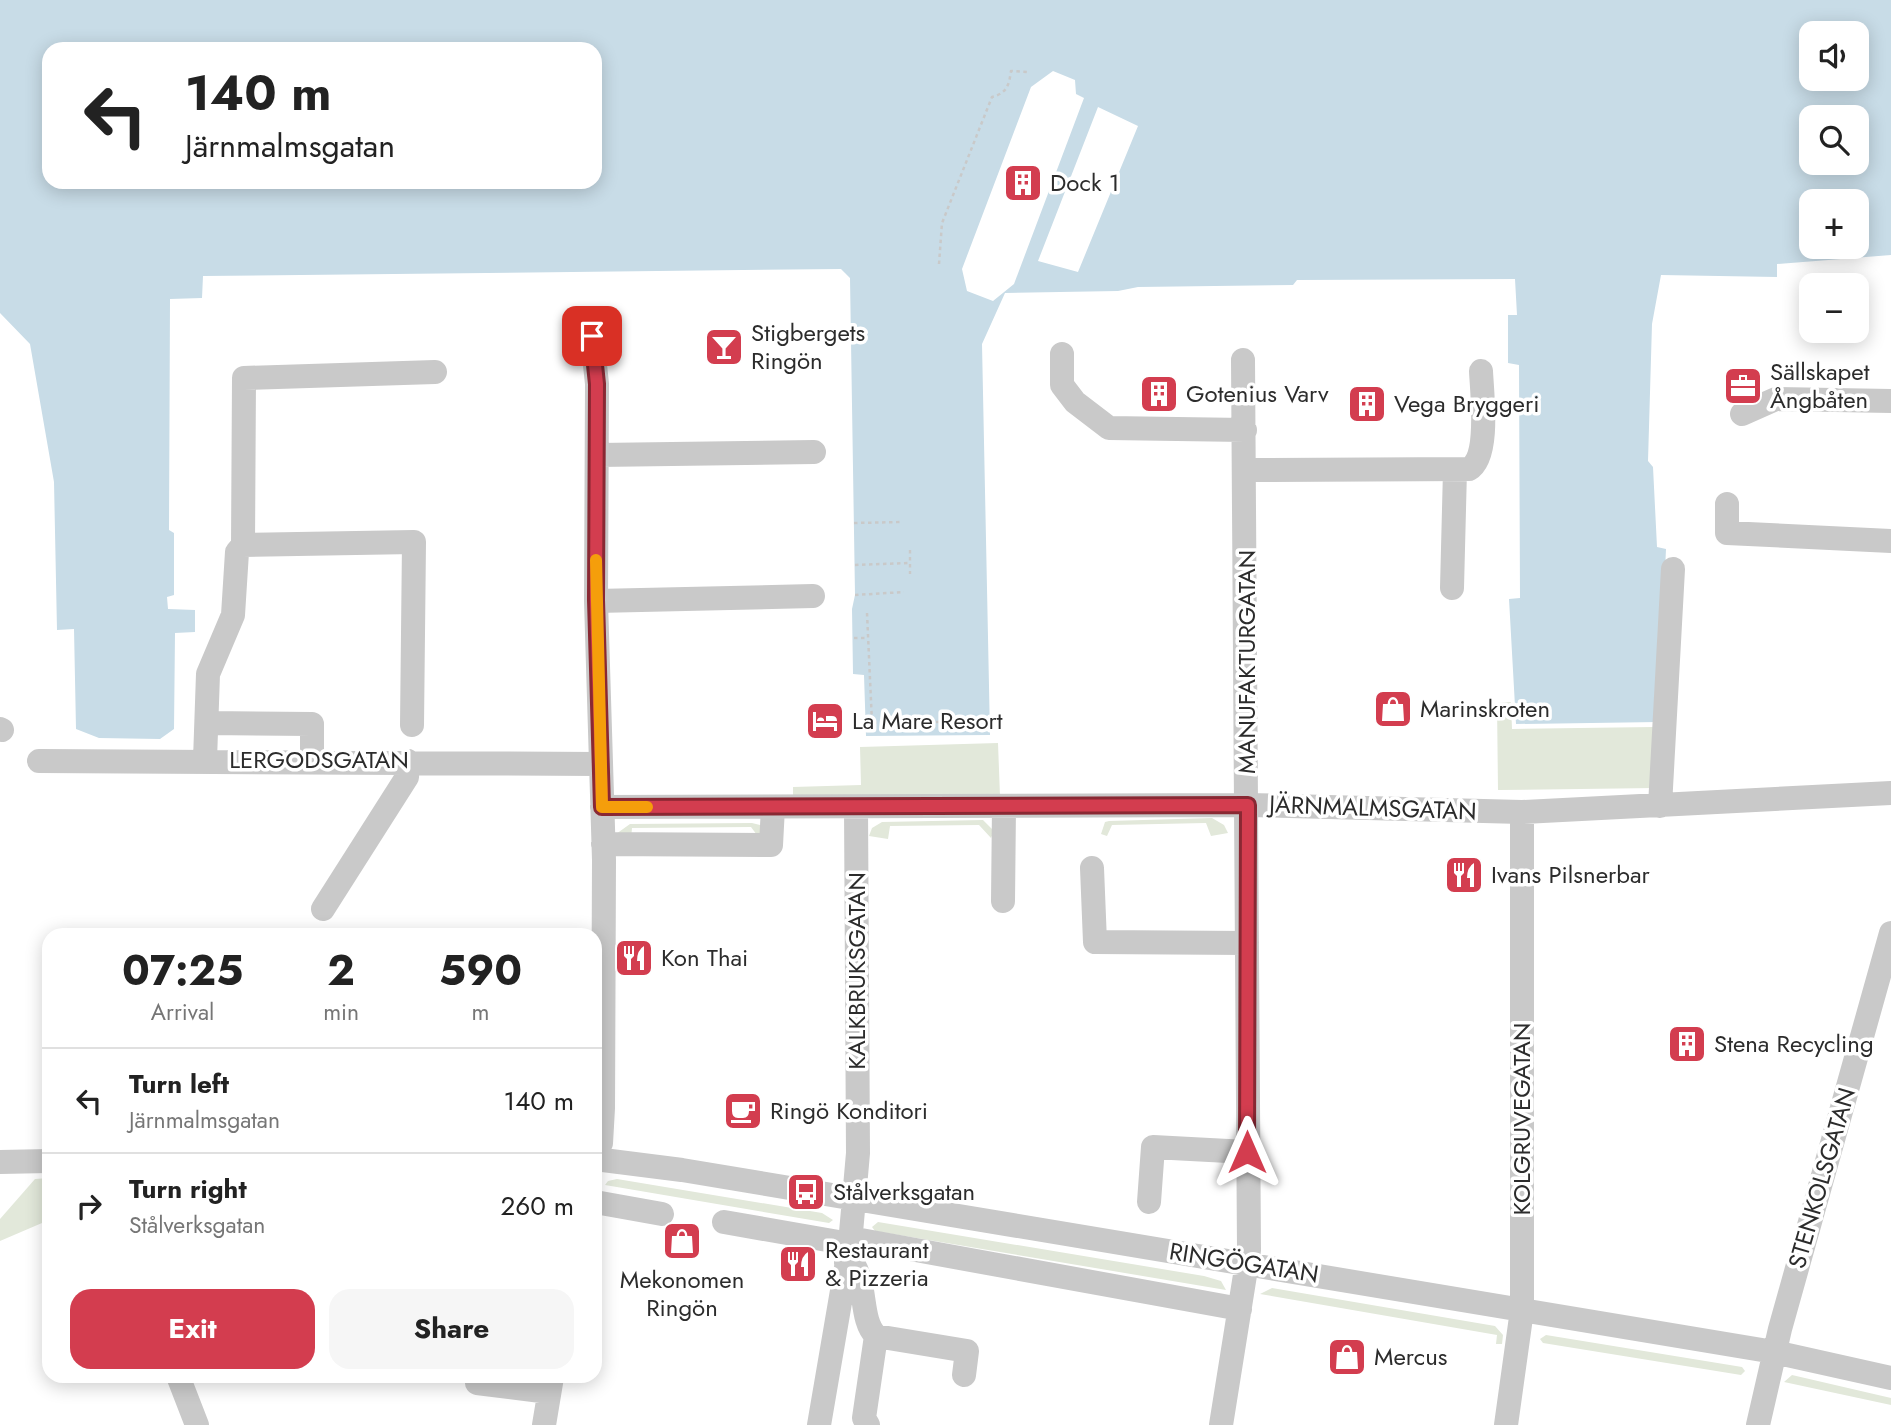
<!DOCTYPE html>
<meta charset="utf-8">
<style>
:root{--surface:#fff;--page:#f6f6f6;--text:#222;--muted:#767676;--line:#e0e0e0;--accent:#d33d4f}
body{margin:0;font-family:Jost,sans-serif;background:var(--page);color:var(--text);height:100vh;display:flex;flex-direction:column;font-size:26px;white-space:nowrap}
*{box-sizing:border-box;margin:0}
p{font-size:23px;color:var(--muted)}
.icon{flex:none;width:38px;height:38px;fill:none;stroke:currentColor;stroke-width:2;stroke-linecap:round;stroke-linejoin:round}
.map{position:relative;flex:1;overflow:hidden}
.side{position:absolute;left:42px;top:928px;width:560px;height:455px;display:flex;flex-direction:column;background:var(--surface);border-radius:21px;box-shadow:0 4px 18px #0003}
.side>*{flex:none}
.top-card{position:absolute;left:42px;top:42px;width:560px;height:147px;border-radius:21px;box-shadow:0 4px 18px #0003;background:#fff;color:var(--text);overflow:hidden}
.buttons{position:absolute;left:1799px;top:21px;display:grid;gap:14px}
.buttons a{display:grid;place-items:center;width:70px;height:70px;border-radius:14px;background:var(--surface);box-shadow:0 4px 18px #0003;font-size:35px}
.pin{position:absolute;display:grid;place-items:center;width:60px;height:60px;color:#fff;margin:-30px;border-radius:14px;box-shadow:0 4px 10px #0006}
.me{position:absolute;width:77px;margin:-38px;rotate:0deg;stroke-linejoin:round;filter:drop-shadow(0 0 5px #0008)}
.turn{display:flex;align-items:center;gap:24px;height:147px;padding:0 28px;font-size:32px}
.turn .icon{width:91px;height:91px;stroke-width:2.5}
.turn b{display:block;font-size:49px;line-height:60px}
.eta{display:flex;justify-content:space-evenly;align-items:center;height:119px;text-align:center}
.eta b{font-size:42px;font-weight:700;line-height:49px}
.primary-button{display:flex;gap:14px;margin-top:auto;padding:14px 28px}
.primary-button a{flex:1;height:80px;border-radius:21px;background:var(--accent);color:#fff;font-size:28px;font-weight:700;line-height:80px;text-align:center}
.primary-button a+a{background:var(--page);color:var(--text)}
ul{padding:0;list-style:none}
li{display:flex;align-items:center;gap:21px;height:105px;padding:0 28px;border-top:2px solid var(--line)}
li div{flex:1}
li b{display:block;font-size:26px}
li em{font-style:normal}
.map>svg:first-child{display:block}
</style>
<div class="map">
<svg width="1891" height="1425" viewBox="0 0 1891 1425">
<rect width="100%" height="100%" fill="#fff"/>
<!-- green -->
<path fill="#e2e8da" d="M1511,702L1512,729L1654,727L1655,788L1498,790L1497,703Z
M998,743L1000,796L793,801V787L861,785L860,747Z
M1212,818L1224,825L1228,833L1211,836L1206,823L1112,825L1107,836L1101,834L1105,822L1109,821Z
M983,820L994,831L991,838L979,825L890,826L888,839L869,836L872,828L882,822Z
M752,823L760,825V839L751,827L632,828L631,839L616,834L630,824Z
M49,1178V1220L0,1241V1219L35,1179Z
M617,1179L822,1213L833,1220L829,1223L605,1185L608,1181Z
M878,1222L1204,1276L1221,1281L1226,1290L875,1231L872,1227Z
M1272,1288L1495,1326L1503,1335L1502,1344H1496L1497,1335L1260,1294Z
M1546,1335L1742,1367L1745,1371L1741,1375L1543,1343L1540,1339Z
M1792,1375L1891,1398V1405L1784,1382Z"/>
<!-- water -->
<path fill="#c8dce7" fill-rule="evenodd" d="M0,0H1891V255L1777,264V277L1661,275L1652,324L1648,461L1653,467L1657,547L1666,549L1658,722L1516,724L1509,599L1520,598L1519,365L1508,363V315H1517L1515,279L1297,280L1293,285L1138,287L1118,291L1005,293L982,344L990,735L866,736L864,675L853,674L852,609L855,595L850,278L841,269L203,276L202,298L170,299L169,530L174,533V595L167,597L168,609L195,610V632L175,633L174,729L160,739L99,738L76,729L74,629L57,630L54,482L30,344L0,313ZM1811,33H1857V79H1811ZM49,49H595V182H49ZM1053,71L1075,80L1076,94L1084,98L1014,284L993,301L967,291L962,269L1031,87ZM1098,107L1138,126L1078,272L1038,261ZM1811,117H1857V163H1811ZM1811,201H1857V247H1811Z"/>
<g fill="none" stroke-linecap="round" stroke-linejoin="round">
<!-- path -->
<path stroke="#c9c9c9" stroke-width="2.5" stroke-dasharray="3.5 3.5" stroke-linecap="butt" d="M939,264L942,223L992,97C1007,93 1009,85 1011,71L1028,72
M854,523L902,522
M910,550V574
M855,565L910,563
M855,595L904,592
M867,613L872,723
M854,638H868
M866,723L939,722"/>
<!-- minor -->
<path stroke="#c9c9c9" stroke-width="24" d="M592,336L597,384L596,601L604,860L603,1108L601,1143L595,1157
M1062,354V385L1075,402L1109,428L1245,430
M1742,414L1776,399L1891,401
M598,455L814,452
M1245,470L1469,469C1490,457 1482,394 1481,371
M1727,504V533L1891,541
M243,545L414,542L412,725
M1452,588L1455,470
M596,601L813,596
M207,723L312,724V760
M0,729L2,730
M205,760L208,674L233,615L237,552L243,545L244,378L435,372
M39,761L599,764
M1660,806L1673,569
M602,807L1248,805L1522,812L1891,793
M603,844L771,845L773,807
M1092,868L1095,942L1247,943
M1003,901L1004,806
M323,909L407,777L408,761
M595,1159L682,1170L1774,1352L1891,1378
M0,1162L49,1161
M595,1202L662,1214
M1149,1202L1153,1147L1247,1152
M724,1222L850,1244
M850,1238L1240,1309
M846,1263L854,1265C867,1288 860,1320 876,1336L864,1418L868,1425
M876,1336L967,1351L964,1375
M178,1376L197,1425
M477,1383L549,1392
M544,1425L552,1377
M819,1425L850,1244L858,1153L856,807
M1221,1425L1249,1250L1243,360
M1506,1425L1522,1310V812
M1758,1425L1780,1329L1891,933"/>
</g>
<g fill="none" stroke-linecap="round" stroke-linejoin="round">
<defs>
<path id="route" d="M592,336L597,384L596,600L602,807L1248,805L1247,1152"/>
</defs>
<!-- route casing -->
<use href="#route" stroke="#892833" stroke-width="18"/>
<!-- route -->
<use href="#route" stroke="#d33d4f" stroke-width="12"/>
<!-- slow -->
<path stroke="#f59e0b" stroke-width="12" d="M596,560L602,807H647"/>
</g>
<!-- icons -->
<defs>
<symbol id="building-square" viewBox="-11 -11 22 22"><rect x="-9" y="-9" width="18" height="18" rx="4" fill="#d33d4f" stroke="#fff"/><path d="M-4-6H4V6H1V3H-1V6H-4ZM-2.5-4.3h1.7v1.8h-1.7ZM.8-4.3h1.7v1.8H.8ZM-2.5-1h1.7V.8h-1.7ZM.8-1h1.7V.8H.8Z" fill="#fff"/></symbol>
<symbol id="bar-square" viewBox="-11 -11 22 22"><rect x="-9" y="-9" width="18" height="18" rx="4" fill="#d33d4f" stroke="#fff"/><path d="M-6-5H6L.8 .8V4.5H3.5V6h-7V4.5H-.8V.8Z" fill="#fff"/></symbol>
<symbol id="office-square" viewBox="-11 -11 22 22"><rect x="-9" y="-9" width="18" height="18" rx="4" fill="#d33d4f" stroke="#fff"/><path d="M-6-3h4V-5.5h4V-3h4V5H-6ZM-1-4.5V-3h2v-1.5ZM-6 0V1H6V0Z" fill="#fff"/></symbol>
<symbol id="shop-square" viewBox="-11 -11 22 22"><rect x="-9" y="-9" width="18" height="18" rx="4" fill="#d33d4f" stroke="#fff"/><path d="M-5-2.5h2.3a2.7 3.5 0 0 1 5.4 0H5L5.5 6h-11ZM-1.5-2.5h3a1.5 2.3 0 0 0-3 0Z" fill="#fff"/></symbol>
<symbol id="hotel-square" viewBox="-11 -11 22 22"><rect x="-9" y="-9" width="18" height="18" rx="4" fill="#d33d4f" stroke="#fff"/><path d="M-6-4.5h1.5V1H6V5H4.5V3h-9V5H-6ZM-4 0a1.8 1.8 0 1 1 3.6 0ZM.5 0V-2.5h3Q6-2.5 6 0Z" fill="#fff"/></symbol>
<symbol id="restaurant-square" viewBox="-11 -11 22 22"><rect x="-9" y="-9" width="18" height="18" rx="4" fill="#d33d4f" stroke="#fff"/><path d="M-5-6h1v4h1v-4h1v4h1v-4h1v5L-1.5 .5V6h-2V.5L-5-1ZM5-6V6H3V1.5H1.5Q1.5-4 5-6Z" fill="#fff"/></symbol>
<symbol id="cafe-square" viewBox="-11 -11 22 22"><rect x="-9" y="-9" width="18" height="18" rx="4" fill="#d33d4f" stroke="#fff"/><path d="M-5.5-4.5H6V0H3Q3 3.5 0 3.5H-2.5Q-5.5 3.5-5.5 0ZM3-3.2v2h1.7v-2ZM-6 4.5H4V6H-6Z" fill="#fff"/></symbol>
<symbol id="bus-square" viewBox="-11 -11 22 22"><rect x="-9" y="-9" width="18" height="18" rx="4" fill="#d33d4f" stroke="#fff"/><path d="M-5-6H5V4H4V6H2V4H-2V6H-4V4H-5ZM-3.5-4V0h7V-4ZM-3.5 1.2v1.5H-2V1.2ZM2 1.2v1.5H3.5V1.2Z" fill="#fff"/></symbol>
</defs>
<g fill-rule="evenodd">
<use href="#building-square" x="1001" y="161" width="44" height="44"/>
<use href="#bar-square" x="702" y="325" width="44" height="44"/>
<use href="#office-square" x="1721" y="364" width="44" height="44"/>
<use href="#building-square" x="1137" y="372" width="44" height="44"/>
<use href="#building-square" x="1345" y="382" width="44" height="44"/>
<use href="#shop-square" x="1371" y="687" width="44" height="44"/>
<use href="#hotel-square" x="803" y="699" width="44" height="44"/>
<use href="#restaurant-square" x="1442" y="853" width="44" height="44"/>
<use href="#restaurant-square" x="612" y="936" width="44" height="44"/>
<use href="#building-square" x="1665" y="1022" width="44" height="44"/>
<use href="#cafe-square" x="721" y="1089" width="44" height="44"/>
<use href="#bus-square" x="784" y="1170" width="44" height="44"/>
<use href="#shop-square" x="660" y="1219" width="44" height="44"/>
<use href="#restaurant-square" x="776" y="1242" width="44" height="44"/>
<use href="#shop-square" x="1325" y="1335" width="44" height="44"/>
</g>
<g text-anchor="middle" stroke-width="7" stroke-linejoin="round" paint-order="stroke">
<!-- poi labels -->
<g font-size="24" fill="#2c2c2c" stroke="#fff" text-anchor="start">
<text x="1050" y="191">Dock 1</text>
<text x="751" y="341">Stigbergets<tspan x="751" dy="28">Ringön</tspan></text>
<text x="1770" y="380">Sällskapet<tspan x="1770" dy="28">Ångbåten</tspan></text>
<text x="1186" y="402">Gotenius Varv</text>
<text x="1394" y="412">Vega Bryggeri</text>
<text x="1420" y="717">Marinskroten</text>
<text x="852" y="729">La Mare Resort</text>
<text x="1491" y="883">Ivans Pilsnerbar</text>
<text x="661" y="966">Kon Thai</text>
<text x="1714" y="1052">Stena Recycling</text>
<text x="770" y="1119">Ringö Konditori</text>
<text x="833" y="1200">Stålverksgatan</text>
<text x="825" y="1258">Restaurant<tspan x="825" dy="28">&amp; Pizzeria</tspan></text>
<text x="682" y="1288" text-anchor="middle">Mekonomen<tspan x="682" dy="28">Ringön</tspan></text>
<text x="1374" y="1365">Mercus</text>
</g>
<!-- street labels -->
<g font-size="24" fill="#2c2c2c" stroke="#fff">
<text transform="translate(1247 662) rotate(-90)" y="8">MANUFAKTURGATAN</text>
<text x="319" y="768">LERGODSGATAN</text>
<text transform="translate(1373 808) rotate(2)" y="8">JÄRNMALMSGATAN</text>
<text transform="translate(857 971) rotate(-90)" y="8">KALKBRUKSGATAN</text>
<text transform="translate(1522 1119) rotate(-90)" y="8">KOLGRUVEGATAN</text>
<text transform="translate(1822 1178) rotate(-74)" y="8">STENKOLSGATAN</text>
<text transform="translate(1244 1263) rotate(9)" y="8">RINGÖGATAN</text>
</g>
</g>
</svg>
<div class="buttons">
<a><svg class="icon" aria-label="sound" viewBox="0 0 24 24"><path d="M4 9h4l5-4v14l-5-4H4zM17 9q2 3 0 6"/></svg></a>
<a><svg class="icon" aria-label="search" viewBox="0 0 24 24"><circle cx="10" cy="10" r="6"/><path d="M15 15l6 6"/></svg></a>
<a>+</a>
<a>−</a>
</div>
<div class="pin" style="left:592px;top:336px;background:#d93025"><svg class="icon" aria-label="arrive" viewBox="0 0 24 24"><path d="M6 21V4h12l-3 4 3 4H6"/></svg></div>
<svg class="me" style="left:1247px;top:1152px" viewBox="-20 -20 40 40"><path d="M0-17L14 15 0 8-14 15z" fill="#d33d4f" stroke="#fff" stroke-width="4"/></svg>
<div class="top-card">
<div class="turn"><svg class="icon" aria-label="left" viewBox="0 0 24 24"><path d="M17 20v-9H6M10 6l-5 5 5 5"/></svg><div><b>140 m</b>Järnmalmsgatan</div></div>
</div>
<section class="side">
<div class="eta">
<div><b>07:25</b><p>Arrival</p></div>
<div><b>2</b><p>min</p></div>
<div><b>590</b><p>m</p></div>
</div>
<ul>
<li><svg class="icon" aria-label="left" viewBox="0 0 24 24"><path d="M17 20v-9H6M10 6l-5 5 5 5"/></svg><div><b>Turn left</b><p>Järnmalmsgatan</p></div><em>140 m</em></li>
<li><svg class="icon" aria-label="right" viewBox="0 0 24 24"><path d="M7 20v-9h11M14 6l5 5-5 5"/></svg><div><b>Turn right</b><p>Stålverksgatan</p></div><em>260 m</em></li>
</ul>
<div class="primary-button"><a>Exit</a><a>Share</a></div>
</section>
</div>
